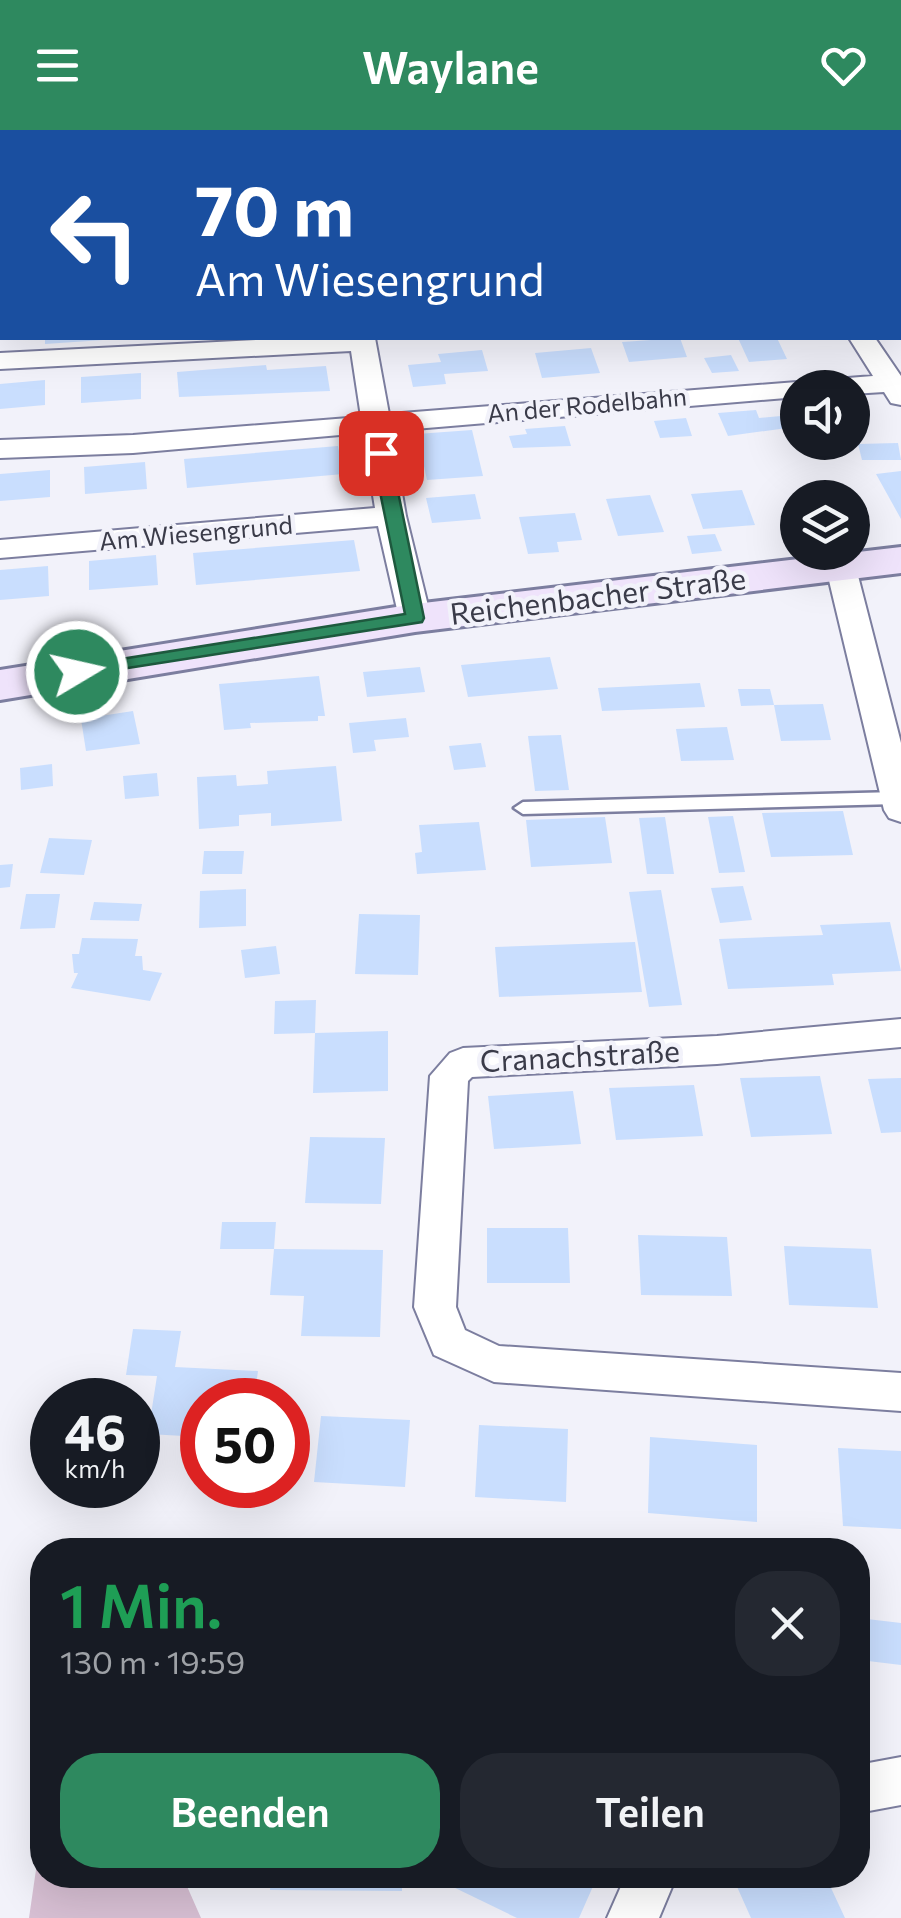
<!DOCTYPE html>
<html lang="de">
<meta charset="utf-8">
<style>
:root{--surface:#171b24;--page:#242831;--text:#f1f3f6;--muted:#9ea1a6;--accent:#2e895f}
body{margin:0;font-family:Commissioner,sans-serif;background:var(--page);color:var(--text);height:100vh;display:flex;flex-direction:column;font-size:38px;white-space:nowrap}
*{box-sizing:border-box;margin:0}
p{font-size:32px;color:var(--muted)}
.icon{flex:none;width:55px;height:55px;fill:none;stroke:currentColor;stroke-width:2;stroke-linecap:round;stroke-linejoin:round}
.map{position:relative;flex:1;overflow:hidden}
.drawer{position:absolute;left:30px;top:1408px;width:840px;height:350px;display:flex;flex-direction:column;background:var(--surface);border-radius:40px;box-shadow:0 10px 40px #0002}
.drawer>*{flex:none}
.guide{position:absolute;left:0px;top:0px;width:902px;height:210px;box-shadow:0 10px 40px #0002;background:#1a4fa0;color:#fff;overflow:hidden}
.controls{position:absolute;left:780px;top:240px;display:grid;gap:20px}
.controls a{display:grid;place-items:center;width:90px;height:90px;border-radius:50%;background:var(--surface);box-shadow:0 10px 40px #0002;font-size:50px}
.speed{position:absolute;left:30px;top:1248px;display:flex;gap:20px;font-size:50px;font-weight:700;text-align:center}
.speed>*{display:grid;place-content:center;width:130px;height:130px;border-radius:50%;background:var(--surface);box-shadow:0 10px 40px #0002;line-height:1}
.speed small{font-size:25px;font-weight:400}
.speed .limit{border:15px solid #d22;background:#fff;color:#111}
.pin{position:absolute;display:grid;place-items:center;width:85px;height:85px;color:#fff;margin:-42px;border-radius:20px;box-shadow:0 5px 15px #0006}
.me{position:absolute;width:110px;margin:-55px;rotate:81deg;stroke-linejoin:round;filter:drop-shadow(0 0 8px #0008)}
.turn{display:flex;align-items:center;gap:35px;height:210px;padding:0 30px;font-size:45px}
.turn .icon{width:130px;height:130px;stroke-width:2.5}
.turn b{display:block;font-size:70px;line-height:85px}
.round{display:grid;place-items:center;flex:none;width:105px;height:105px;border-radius:40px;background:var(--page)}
.head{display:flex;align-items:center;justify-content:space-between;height:170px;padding:0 30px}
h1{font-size:60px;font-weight:600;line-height:75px;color:#1e9e55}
.button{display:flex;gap:20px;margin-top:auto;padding:20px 30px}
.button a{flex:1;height:115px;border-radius:40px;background:var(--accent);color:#fff;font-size:40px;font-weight:600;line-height:115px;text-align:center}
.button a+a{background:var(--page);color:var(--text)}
header{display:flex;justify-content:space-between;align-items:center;height:130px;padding:0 30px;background:var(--accent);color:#fff;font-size:45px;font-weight:600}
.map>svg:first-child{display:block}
</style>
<header><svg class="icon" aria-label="menu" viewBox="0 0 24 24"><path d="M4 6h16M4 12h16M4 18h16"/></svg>Waylane<svg class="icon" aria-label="heart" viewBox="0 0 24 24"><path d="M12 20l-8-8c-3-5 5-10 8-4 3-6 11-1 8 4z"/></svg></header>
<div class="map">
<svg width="901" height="1788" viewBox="0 0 901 1788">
<rect width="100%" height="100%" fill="#f2f2fa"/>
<!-- green -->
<path fill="#d7bfd3" d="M42,1698V1745H182L201,1788H29Z"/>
<!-- building -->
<path fill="#c9defe" d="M45,208H103V210L45,214Z
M680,208L687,227L629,232L622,212Z
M738,208H777L787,229L749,232Z
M591,218L600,243L542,248L535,223Z
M482,220L488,241L444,244L446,254L413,257L408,235L441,232L438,224Z
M731,225L739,241L712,243L704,228Z
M266,235L267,240L326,236L330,261L179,267L177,242Z
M141,243V269L81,273V247Z
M45,250V275L0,279V254Z
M756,280L759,288L781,286L787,298L728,306L718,283Z
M686,288L692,306L660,308L654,291Z
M565,296L571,316L513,318L509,306L527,304L525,299Z
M472,300L483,346L427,350L417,304Z
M898,313L901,330H862L858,314Z
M338,316L343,344L187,358L184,329Z
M145,332L147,359L85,364L84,337Z
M50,340V367L0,371V344Z
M901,341V389L876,344Z
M742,360L755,395L703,399L691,364Z
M475,364L481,389L432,393L426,368Z
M650,365L664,402L618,406L606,369Z
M575,383L582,410L557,412L559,422L528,424L519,387Z
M715,404L722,421L692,424L687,406Z
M354,410L360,441L196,455L193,423Z
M156,425L158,455L89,460V431Z
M48,436L49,466L0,470V440Z
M550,527L558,559L468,567L461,535Z
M420,537L425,562L367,567L363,542Z
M319,546L325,586H318V591L250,593L251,598L224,600L219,554Z
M700,553L705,577L602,581L598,558Z
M738,559H770L774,575L823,574L831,610L781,611L774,575L741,576Z
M133,581L140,614L86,621L81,589Z
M406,588L409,607L374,610L376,621L353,623L349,593Z
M727,597L734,630L681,631L676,599Z
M561,605L569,660L535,661L528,606Z
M481,613L486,637L454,640L449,616Z
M52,634L53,656L21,660L20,638Z
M336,636L342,691L271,696V683L239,685V696L199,699L197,647L236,645L237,656L268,654L267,641Z
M157,643L159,666L125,669L123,646Z
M843,681L853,725L771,727L762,683Z
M733,686L745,742L719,743L708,687Z
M605,687L612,733L531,737L526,690Z
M665,687L674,744H647L639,688Z
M479,692L486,740L417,744L415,723L422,722L419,695Z
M49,708L92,710L84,745L40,743Z
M204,721H244L242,744H202Z
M13,734L10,757L0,758V735Z
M743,756L752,790L720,793L711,758Z
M246,759V796L199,798L200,761Z
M661,760L682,875L649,877L629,762Z
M26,764H60L55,798L20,799Z
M94,772L142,774L139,791L90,790Z
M359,784L420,785L418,845L355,844Z
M890,792L901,841L832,844L834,855L728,859L719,809L823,805L820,795Z
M82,808L138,809L135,826H142L143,840L162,843L150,871L71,858L78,843H74L72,824H79Z
M635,812L642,862L499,867L495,817Z
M276,816L280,844L245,848L241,820Z
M316,870L315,903L388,901V961L313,963L315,903L274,904L275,871Z
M820,946L832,1004L751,1007L740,948Z
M901,948V1002L881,1003L868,949Z
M694,955L703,1006L616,1010L609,958Z
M573,961L581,1014L494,1019L488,966Z
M310,1007L385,1008L381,1074L305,1073Z
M222,1092H276L274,1119H220Z
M487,1098H568L570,1153H487Z
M638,1105L727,1107L732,1166L641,1165Z
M784,1116L871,1119L878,1178L789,1175Z
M274,1119L383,1120L380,1207L301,1206L304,1166L270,1165Z
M133,1199L181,1201L175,1237L258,1241L254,1270H202V1307L148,1304L157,1246L126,1245Z
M321,1286L410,1290L405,1357L314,1352Z
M479,1295L568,1299L566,1372L475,1367Z
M650,1307L757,1315V1392L648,1383Z
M838,1318L901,1321V1399L843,1396Z
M867,1489L901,1493V1535L868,1531Z
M271,1745H402V1761L270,1760Z
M454,1745H598L579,1788H517L449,1755Z
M746,1745H825L845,1788H751L734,1750Z"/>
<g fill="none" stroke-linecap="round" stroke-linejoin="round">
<defs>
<path id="service" d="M896,662L901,663V673L896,674L523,684L514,678L523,672Z"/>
<path id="minor" d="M294,208H375L389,284L873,246L849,208H875L901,246V275L891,273L884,262L852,264V258H798V267L391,301L406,386L431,488L426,495H404L399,488L378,396L0,428V410L375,378L363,303L133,323L0,328V310L133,305L361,287L351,221L0,239V223Z
M841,429L852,431L856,438L901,613V692L889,688L884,680L826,438L830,431Z
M901,889V917L717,934L472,947L468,951L456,1177L465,1200L499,1216L901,1243V1281L494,1252L434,1225L414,1177L430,946L450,923L463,918L717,906Z
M901,1627V1675L858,1683V1635Z
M626,1745H677L659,1788H607Z"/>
<path id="secondary" d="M901,417V443L415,502L0,570V540L415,474Z"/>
</defs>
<!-- service casing -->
<use href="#service" stroke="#7c7e9f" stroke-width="5"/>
<!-- minor casing -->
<use href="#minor" stroke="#7c7e9f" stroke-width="4"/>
<!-- secondary casing -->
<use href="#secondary" stroke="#7c7e9f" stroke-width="6"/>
<!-- path -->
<path stroke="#9e9fa9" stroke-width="5" stroke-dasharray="8 4" stroke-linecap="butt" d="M236,2L267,0"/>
<!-- service -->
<use href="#service" fill="#fff" fill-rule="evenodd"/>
<!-- minor -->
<use href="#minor" fill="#fff" fill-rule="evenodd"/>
<!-- secondary -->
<use href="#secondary" fill="#efe3fb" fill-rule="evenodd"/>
</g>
<!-- route -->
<path fill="#2e895f" stroke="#1e593e" stroke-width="2.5" d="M381,318L390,323L424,488L422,492L70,547V538L77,536L405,484L372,323Z"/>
<g text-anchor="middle" stroke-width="9" stroke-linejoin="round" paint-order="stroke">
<!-- far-street labels -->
<g font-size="25" fill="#3a3b49" stroke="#f2f2fa">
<text transform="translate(587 275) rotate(-5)" y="9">An der Rodelbahn</text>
<text transform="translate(196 403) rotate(-5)" y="9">Am Wiesengrund</text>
</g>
<!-- street labels -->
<g font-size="30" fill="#3a3b49" stroke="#f2f2fa">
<text transform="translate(598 467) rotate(-7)" y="10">Reichenbacher Straße</text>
<text transform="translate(580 927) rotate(-3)" y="10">Cranachstraße</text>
</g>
</g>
</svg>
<div class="controls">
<a><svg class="icon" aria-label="sound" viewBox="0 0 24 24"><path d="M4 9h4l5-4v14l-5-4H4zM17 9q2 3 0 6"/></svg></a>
<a><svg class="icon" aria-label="layers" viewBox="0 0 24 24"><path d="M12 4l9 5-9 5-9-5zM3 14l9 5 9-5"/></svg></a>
</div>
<div class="speed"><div>46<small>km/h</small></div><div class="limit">50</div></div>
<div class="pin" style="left:381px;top:323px;background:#d93025"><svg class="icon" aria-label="arrive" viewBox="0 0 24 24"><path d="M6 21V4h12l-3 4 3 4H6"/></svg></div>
<svg class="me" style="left:77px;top:542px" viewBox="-20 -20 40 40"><circle r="17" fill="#2e895f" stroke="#fff" stroke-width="3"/><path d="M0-11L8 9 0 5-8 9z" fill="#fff"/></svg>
<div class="guide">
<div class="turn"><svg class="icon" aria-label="left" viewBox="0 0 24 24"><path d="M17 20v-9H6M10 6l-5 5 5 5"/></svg><div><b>70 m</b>Am Wiesengrund</div></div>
</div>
<section class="drawer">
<div class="head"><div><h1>1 Min.</h1><p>130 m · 19:59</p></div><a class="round"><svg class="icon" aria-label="close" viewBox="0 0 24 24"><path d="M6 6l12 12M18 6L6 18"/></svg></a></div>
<div class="button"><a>Beenden</a><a>Teilen</a></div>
</section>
</div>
